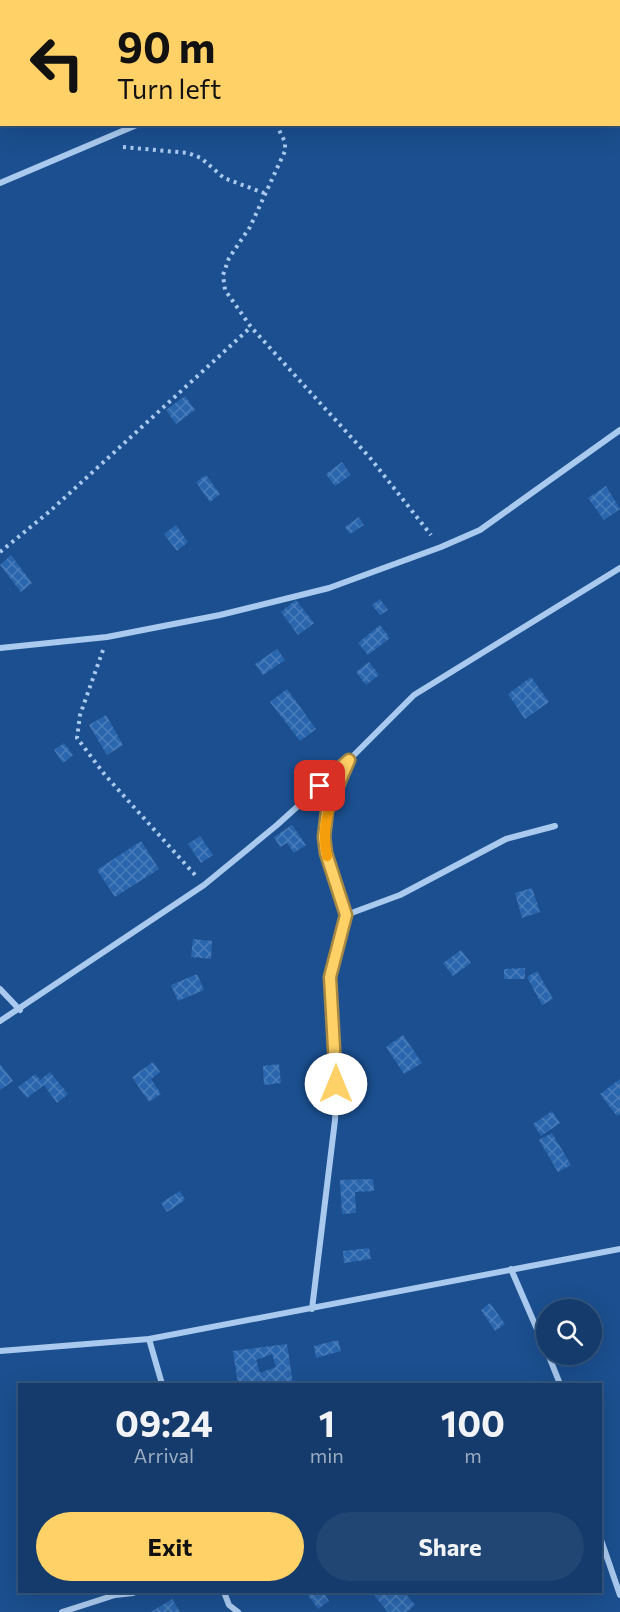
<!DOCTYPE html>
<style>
:root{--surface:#143b6b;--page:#214673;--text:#f1f3f6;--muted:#9dadc1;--line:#33557e;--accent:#ffd166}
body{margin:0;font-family:Commissioner,sans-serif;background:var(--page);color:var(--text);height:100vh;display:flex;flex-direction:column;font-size:22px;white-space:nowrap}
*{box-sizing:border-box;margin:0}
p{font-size:20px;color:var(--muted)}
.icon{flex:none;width:33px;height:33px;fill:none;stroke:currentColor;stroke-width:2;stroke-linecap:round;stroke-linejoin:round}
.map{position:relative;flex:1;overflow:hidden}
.panel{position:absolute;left:18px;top:1383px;width:584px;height:210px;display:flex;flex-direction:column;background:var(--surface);border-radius:0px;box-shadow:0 6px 24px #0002,0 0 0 2px var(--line)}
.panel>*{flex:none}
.banner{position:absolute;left:0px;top:0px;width:621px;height:126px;box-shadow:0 6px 24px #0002,0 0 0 2px var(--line);background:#ffd166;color:#111;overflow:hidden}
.fabs{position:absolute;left:536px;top:1299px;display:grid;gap:12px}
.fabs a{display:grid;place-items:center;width:66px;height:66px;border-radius:50%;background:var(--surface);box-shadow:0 6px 24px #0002,0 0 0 2px var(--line);font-size:30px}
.pin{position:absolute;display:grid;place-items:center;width:51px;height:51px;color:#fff;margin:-26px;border-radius:12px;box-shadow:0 3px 9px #0006}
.me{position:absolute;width:66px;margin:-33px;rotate:0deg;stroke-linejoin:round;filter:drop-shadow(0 0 4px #0008)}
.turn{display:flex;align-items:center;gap:21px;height:126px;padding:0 18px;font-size:27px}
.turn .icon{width:78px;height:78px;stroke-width:2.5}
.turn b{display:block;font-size:42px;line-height:51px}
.eta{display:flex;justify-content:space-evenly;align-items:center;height:102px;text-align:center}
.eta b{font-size:36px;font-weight:700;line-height:42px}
.button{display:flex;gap:12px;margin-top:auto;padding:12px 18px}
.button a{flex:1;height:69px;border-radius:36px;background:var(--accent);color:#111;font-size:24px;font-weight:700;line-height:69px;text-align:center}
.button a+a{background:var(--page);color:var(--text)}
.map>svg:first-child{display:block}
</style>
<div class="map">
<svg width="620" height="1612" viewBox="0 0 620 1612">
<defs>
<pattern id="building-cross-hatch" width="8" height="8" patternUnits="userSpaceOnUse" patternTransform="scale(1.5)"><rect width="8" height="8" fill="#2a66ad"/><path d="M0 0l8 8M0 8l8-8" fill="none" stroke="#4a7db9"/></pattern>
</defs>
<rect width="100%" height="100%" fill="#1b4f8f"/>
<!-- building -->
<path fill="url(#building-cross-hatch)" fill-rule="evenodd" d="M185,396L195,410L176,424L166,410Z
M342,462L351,475L335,486L326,474Z
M206,475L220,494L210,502L196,482Z
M606,486L620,509L604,520L588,498Z
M359,517L364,525L350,534L345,527Z
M176,525L188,542L177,551L164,534Z
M11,555L32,583L21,592L0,565Z
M380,599L388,610L380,615L372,605Z
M296,600L314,623L298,635L281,612Z
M380,625L390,638L368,655L358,643Z
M277,649L285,660L263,675L255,664Z
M369,662L379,675L366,685L356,672Z
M531,677L549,702L525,719L508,694Z
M287,689L316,729L300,741L270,702Z
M106,715L123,745L107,755L89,725Z
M64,743L73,755L63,763L54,750Z
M292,825L306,845L294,853L287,843L280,847L274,837Z
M200,836L213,855L201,863L188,844Z
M141,841L159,869L115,897L97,870Z
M532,888L540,912L522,918L515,893Z
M193,939L212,941L211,959L191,957Z
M461,950L471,963L453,976L443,963Z
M525,968V979H504V969Z
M537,971L553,999L542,1005L527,977Z
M197,974L204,990L178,1001L171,985Z
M403,1035L422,1063L404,1074L386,1047Z
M153,1062L160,1072L151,1079L161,1094L149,1102L132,1077Z
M0,1064L13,1081L0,1090Z
M279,1064L281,1083L264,1085L263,1066Z
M50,1072L68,1094L57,1103L44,1085L27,1098L18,1087L35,1074L40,1080Z
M620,1079V1114L617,1116L600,1094Z
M552,1111L560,1123L541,1136L533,1124Z
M552,1133L571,1165L558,1172L539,1140Z
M373,1179L374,1191L355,1192L356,1213L342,1214L340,1180Z
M180,1191L185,1200L167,1212L161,1203Z
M369,1248L371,1259L344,1263L343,1251Z
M490,1303L505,1324L495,1331L481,1310Z
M338,1340L341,1351L316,1358L314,1346Z
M287,1344L293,1384H238L233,1351ZM272,1354L276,1367L260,1373L256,1360Z
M306,1592H323L329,1601L318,1609Z
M375,1592H404L415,1605L407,1612H388L373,1594Z
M172,1599L180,1612H151Z"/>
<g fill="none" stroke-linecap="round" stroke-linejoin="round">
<!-- path -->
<path stroke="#a9c9ee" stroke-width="4" stroke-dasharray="3 4.5" stroke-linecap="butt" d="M276,124L285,142V151L250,227L229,258L223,275L225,290L251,327L371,459L431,535
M123,147L188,153L201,158L224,178L264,193
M0,552L49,512L251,327
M103,650L80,715L77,738L105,775L196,876"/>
<!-- street -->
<path stroke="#a9c9ee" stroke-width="6" d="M314,2L315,0
M0,183L139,124
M0,648L107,637L220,615L329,588L441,547L480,530L620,430
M346,915L400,895L506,839L555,826
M0,989L20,1010
M0,1021L204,885L277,825L349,760L414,695L620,568
M511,1269L546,1350
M312,1309L335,1120L337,1066L330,977L346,915L326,853L325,825L327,811L348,763
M149,1339L162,1384
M0,1351L149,1339L620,1249
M548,1354L560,1384
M600,1537L620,1595
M224,1592L229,1605L238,1612
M62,1612L115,1595L133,1593"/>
</g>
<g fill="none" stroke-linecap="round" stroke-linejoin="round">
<defs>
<path id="route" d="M320,786L349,760L327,811L324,837L326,853L346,915L330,977L336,1084"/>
</defs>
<!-- route casing -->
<use href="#route" stroke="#a68842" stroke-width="15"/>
<!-- route -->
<use href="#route" stroke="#ffd166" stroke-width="10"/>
<!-- slow -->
<path stroke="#f59e0b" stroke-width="10" d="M327,856C321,829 328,808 339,784"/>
</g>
</svg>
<div class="fabs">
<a><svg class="icon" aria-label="search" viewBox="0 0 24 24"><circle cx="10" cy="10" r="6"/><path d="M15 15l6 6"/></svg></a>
</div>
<div class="pin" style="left:320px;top:786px;background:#d93025"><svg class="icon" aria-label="arrive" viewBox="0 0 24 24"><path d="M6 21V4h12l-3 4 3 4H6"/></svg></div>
<svg class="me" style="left:336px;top:1084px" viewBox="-20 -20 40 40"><circle r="19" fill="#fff"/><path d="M0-13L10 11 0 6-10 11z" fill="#ffd166"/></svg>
<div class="banner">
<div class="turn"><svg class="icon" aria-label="left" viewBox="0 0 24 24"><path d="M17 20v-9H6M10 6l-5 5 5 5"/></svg><div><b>90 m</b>Turn left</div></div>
</div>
<section class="panel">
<div class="eta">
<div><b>09:24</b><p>Arrival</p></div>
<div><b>1</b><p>min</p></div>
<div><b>100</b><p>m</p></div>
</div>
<div class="button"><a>Exit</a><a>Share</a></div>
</section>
</div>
